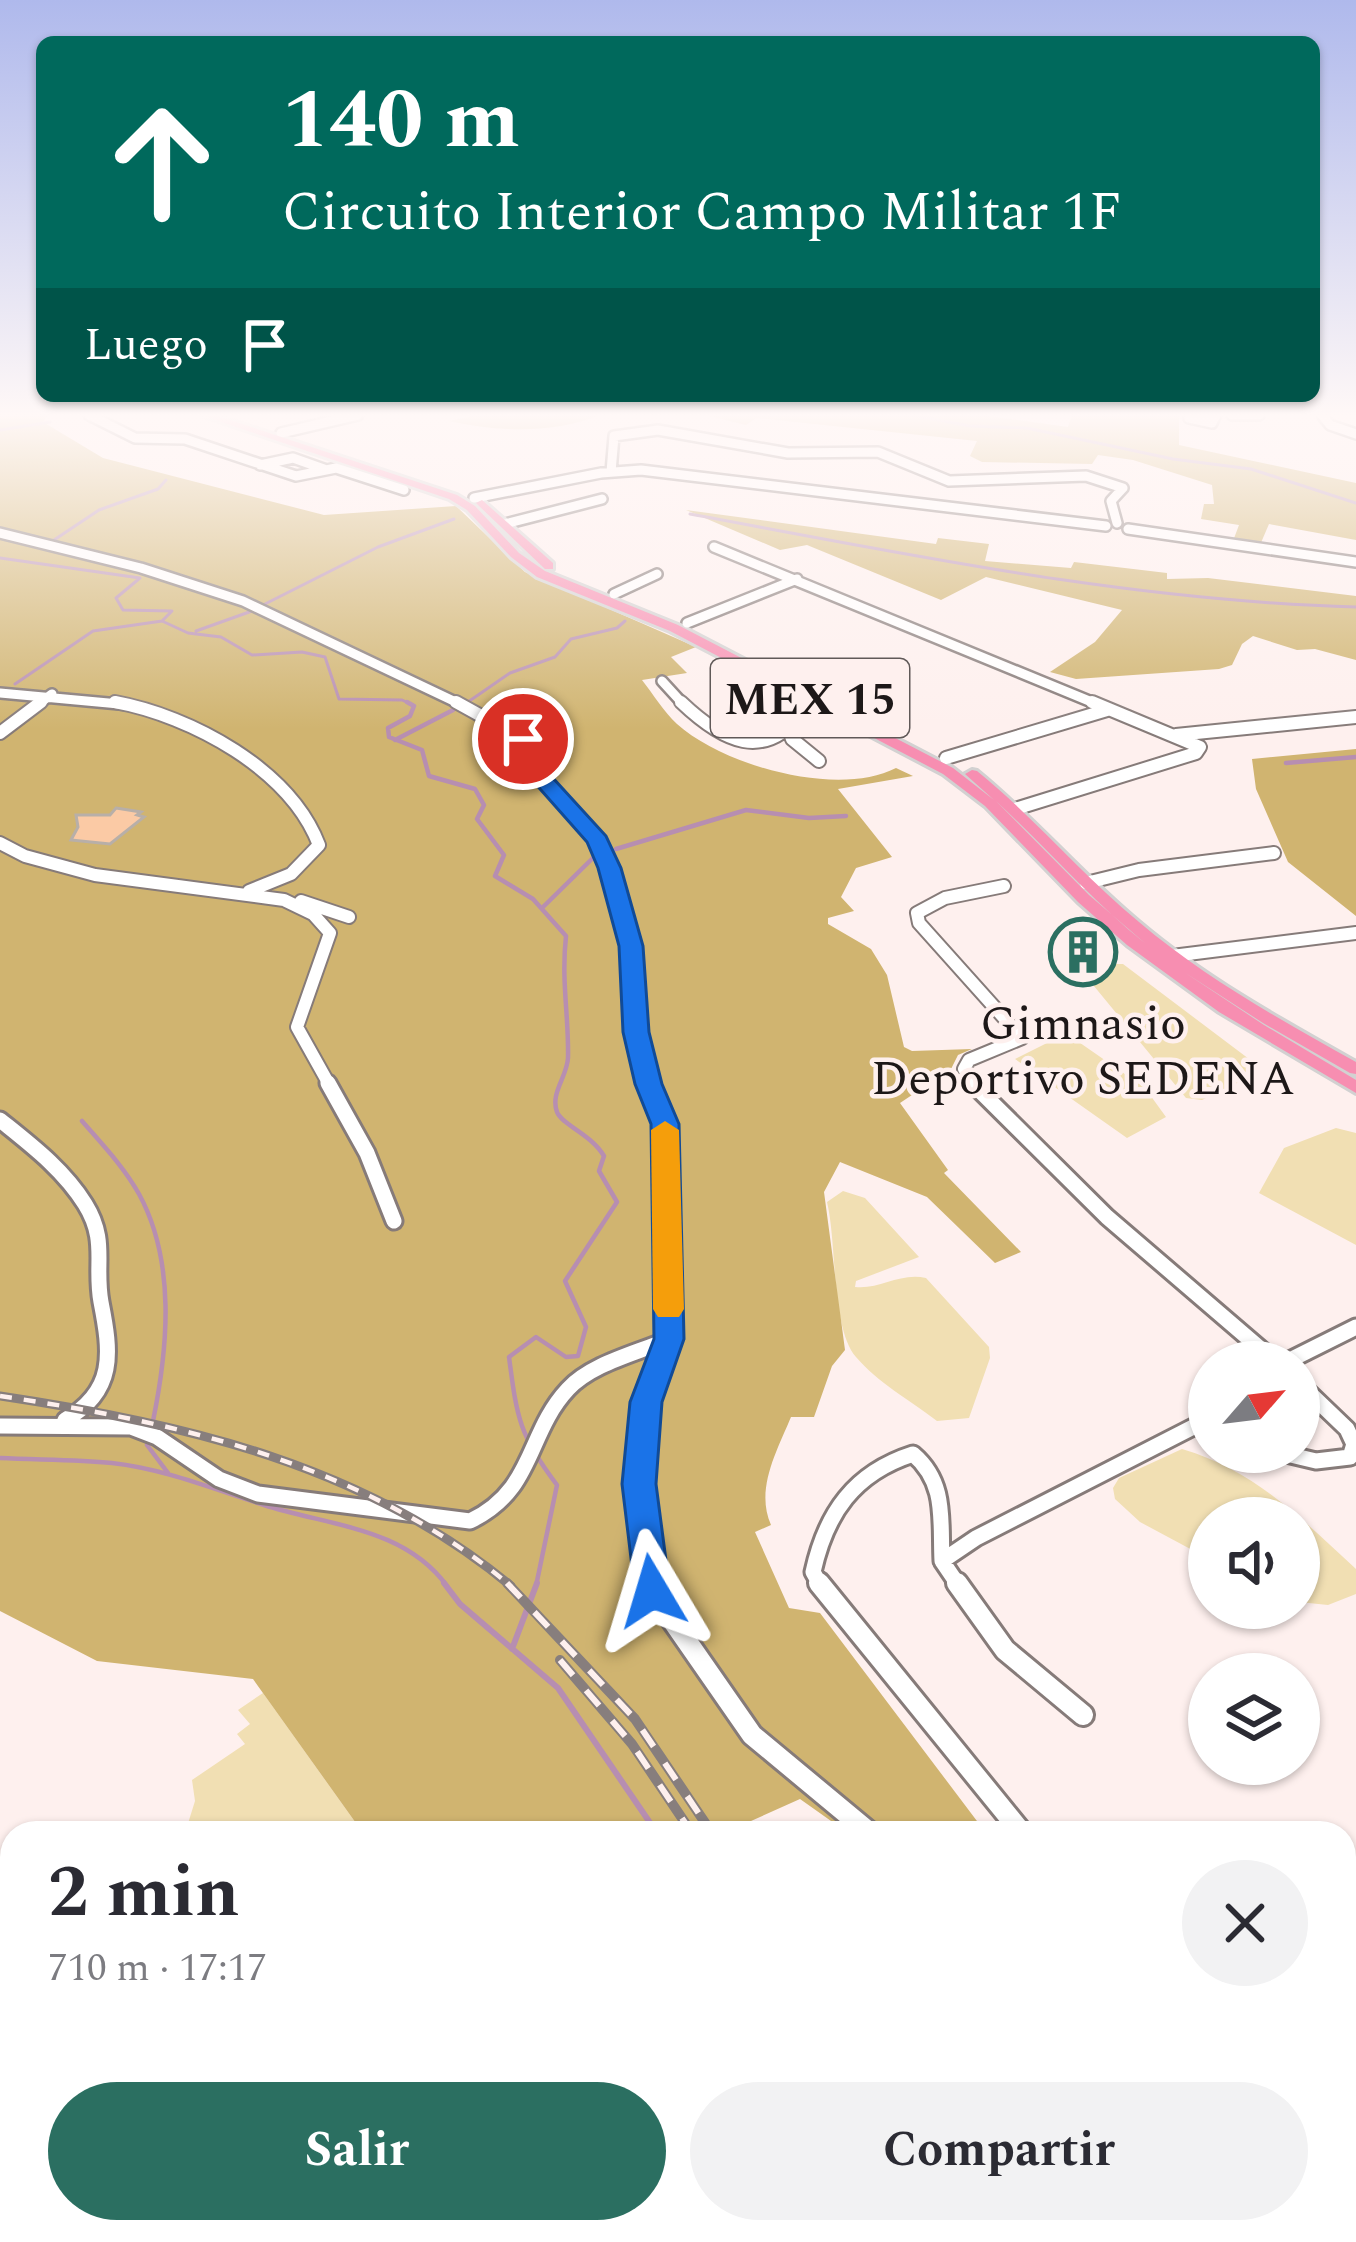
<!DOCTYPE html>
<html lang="es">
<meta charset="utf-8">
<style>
:root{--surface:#fff;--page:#f2f2f3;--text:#2b2b33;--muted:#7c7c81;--accent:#2b6f61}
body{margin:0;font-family:Spectral,serif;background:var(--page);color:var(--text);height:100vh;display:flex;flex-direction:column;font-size:45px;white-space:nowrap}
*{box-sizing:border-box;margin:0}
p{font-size:39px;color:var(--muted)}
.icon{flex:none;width:66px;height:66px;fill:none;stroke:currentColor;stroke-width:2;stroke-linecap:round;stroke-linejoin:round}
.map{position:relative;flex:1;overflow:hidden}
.drawer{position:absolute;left:0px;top:1821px;width:1356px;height:423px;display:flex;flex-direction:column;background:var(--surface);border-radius:36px 36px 0 0;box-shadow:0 3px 9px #0004}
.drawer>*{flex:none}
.top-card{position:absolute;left:36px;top:36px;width:1284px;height:366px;border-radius:18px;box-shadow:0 3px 9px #0004;background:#00695c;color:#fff;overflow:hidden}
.needle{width:78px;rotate:62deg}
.tools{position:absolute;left:1188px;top:1341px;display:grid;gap:24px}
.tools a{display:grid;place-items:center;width:132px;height:132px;border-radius:50%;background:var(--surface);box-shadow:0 3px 9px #0004;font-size:60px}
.pin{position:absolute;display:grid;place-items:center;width:102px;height:102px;color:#fff;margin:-51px;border:6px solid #fff;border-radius:50%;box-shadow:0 3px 12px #0007}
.me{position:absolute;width:132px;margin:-66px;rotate:353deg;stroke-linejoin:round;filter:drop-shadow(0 0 9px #0008)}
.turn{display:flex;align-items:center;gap:42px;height:252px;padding:0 48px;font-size:54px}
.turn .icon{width:156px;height:156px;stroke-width:2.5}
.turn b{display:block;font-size:84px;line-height:102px}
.then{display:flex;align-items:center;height:114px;padding:0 48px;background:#0003;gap:24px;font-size:45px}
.round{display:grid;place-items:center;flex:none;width:126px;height:126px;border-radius:63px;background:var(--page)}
.headline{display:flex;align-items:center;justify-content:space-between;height:204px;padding:0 48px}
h1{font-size:72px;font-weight:700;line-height:90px}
.button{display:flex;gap:24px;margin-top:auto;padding:24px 48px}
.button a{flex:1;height:138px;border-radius:72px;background:var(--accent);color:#fff;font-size:48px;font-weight:700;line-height:138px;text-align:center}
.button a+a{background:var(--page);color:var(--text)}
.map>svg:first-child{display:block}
</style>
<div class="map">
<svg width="1356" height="2242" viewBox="0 0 1356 2242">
<rect width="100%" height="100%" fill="#fef0ee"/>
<!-- green -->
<path fill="#f1dfb3" d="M1100,964H1123L1253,1062L1256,1074L1202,1100L1186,1098L1089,980L1087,973Z
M1059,1037L1073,1038L1145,1088L1166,1117L1127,1138L1015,1059Z
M1336,1128L1356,1133V1245L1259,1193L1284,1148Z
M843,1191L865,1198L919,1257L856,1281L855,1287C879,1290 900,1272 926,1278L989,1347L990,1358L969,1418L937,1421C911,1401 877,1382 856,1357C831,1328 837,1243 827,1202Z
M1182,1449C1254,1470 1302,1519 1356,1569V1594L1328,1605L1299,1602V1518H1209V1559L1140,1522L1115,1499L1113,1488L1119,1478Z
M263,1693L363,1833H185L195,1801L192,1780L245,1744L237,1734L250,1724L238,1710Z"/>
<!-- forest -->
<path fill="#d0b470" d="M0,415H48L43,422L103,458L324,515L456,506L525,572L696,647L671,657L687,673L642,680C653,694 664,712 677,724C724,766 838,798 896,768L913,776L838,789L892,857L856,868L841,897L854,911L828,918V924L871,949L887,975L904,1047L912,1051L972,1049L958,1055L951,1069L900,1103L948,1170L944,1173L1021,1252L995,1263L927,1197L840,1162L824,1192L845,1350L832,1366L814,1417H791C777,1451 755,1489 771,1525L755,1532L789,1608L820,1613L986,1833H848L800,1799L742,1825L744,1833H363L253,1679L97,1661L0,1611Z
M477,415H601C550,434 501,432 449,421Z
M705,415H981L1068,427L1072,415H1179V445L1356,483V540L1269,524L1260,545L1233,541L1239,525L1201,519L1204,504H1214L1212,485L1133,460L1098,455L1092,464L982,462L970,456L977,441L756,418L746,425Z
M686,510L936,544L938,538L989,544L985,561L1071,568L1074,562L1167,573V579L1208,578L1356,596V660L1315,649L1297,650L1253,636L1242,644L1232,665L1219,669L1076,679L1050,672L1095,642L1122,610L986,577L941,600L807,545L780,550Z
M1356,749V916L1288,862L1256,789L1252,759Z
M12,2106V2232H911L921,2242H0V2113Z"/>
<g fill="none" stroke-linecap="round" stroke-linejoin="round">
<!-- stream-far2 -->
<path stroke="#b78eb1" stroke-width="3" d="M912,415L970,426L1027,428L1173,459L1251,469L1356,503
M0,430L50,422
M690,514C911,555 1131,601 1356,607
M51,542L99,510L158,489L166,480
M0,558L140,578L116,598L123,610L172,611L162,621L188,633L221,637L252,655L302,652L325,657L339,699L402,700L413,705
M263,605L378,547L454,519
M196,631L252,611
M15,684L93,631L162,621
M465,704L510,673L555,657L571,639L617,628L625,621"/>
<!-- stream-far1 -->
<path stroke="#b78eb1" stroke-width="4.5" d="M407,702L414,706L410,716L388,728L389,737L422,750L429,776L475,789L484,805L477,819L504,855L495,876L533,899L566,936C561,982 569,1016 568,1058C567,1077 550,1093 557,1112C562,1125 591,1134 604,1156L599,1171L617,1202L565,1281L586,1327L578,1356L566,1357L536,1337L509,1357C517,1418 519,1435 557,1485L536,1586
M395,740L453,710
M1286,763L1356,757
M616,849L746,810L809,818L846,816
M542,908L597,854
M82,1121C102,1144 124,1167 139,1194C176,1262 168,1348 153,1421
M147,1445L168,1473
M0,1458C37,1460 75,1459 112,1463C165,1469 213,1489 264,1505C329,1526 404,1527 447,1586"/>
<!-- stream -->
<path stroke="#b78eb1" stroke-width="6" d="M444,1583L460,1604L558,1688L657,1833
M512,1649L537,1583
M0,2174L12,2170
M876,2232L884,2242"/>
</g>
<!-- building -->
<path fill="#fbcaa5" stroke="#b8afa8" stroke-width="3" d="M116,808L141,812L137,815L144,817L110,844L71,840L78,827L76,815H110Z
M1088,939L1108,957L1077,965L1058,946Z"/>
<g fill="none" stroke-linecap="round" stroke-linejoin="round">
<defs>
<path id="minor-far3" d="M89,415L135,438L185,439L296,476L336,468L404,490
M1232,415H1259
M1322,415L1330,425L1356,434
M1208,416L1189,418L1212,423L1216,415
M281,433L358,415
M260,465L293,458L324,469
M611,472L614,436L658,430L788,453L878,452L949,481L1086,476L1123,488L1111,501L1117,523
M474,498L601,473L641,470L1106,526
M505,524L602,499
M1128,529L1356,562
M0,533L141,568L243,601L462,705
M714,547L1099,705
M614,594L657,574
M687,623L797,579
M662,681L684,705
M797,692L802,705
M0,693L130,705
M37,705L52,694"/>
<path id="minor-far2" d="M115,702C191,716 290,769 319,845L291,874L249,891
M456,702L523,739L521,755L527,763L598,840L631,946L636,1032L650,1086
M681,702C723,742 764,763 804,711L801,702
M729,719L739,727L766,734
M789,730L792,739L819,761
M0,733L41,702
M1176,735L1356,717
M946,758L1107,710
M1015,809L1196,753L1200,747L1092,702
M0,843L25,856L95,875L284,900L313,914L330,933L297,1027L330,1086
M1086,883L1139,870L1274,853
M301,901L349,917
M1172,956L1356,933
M975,1086L964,1069L969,1060L1022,1038L919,923L917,913L945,898L1004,886"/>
<path id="minor-far1" d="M328,1083L367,1153L394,1221
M972,1083L1107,1217L1276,1362
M0,1120C31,1145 63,1169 85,1204C108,1241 94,1264 101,1302C111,1353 116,1391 65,1420
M1286,1362L1356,1327
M0,1426L131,1427L157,1437L219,1479L258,1494L470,1521C535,1490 526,1434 568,1389C592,1363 638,1353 669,1339L665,1125L649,1083
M1278,1452L1316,1461L1350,1457L1354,1444L1347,1429L1299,1383
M942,1561L959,1586
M651,1586L639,1484L646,1402L669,1339
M821,1586L813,1572C826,1513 854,1473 913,1454C947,1483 940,1520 942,1561L976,1538L1201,1423L1209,1425"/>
<path id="minor" d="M651,1583L652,1591L752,1735L870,1833
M819,1583L1022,1833
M957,1583L1005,1650L1083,1715"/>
<path id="highway" d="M201,415H215L457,495L475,506L519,553L545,571L678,625L953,768L994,800L965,774L972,770L977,771C1035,818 1082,875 1139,922C1205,978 1281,1020 1356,1062V1074L1350,1073L1263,1023L1184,972L1264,1025L1356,1080V1093L1219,1012L1127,945L1078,902L985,806L943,774L670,631L537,577L511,557L467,510L449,499ZM996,801C1047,848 1092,901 1146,944L1089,895Z
M482,500L553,563V569H545L478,505L476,503Z"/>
</defs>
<!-- minor-far3 casing -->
<use href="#minor-far3" stroke="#867b79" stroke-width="14"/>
<!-- minor-far2 casing -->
<use href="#minor-far2" stroke="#867b79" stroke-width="16"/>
<!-- minor-far1 casing -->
<use href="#minor-far1" stroke="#867b79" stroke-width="21"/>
<!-- minor casing -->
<use href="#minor" stroke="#867b79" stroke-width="26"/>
<!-- highway casing -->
<use href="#highway" stroke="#d2d1d1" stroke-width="6"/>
<!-- minor-far3 -->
<use href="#minor-far3" stroke="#fff" stroke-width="9"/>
<!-- minor-far2 -->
<use href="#minor-far2" stroke="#fff" stroke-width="12"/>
<!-- minor-far1 -->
<use href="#minor-far1" stroke="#fff" stroke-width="15"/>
<!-- minor -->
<use href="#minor" stroke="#fff" stroke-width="20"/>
<!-- highway -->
<use href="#highway" fill="#f78eb1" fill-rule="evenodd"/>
<defs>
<path id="rail-far1" d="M0,1396C182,1423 366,1465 511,1586"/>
<path id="rail" d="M507,1583L635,1719L712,1833
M560,1660L632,1744L692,1833
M902,2232L907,2242
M926,2232L931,2242"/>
</defs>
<!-- rail-far1 casing -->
<use href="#rail-far1" stroke="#877e7d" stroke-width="9"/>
<!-- rail casing -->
<use href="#rail" stroke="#877e7d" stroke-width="10"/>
<!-- rail-far1 -->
<use href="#rail-far1" stroke="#fef0ee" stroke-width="4.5" stroke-dasharray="12" stroke-linecap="butt"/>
<!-- rail -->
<use href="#rail" stroke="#fef0ee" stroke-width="6" stroke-dasharray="20" stroke-linecap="butt"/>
</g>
<!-- sky -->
<linearGradient id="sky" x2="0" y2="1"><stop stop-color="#afb9ec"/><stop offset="0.57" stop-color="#fff8f7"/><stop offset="1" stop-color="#fff8f7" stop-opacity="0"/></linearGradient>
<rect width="1356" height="729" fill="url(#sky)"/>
<!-- route -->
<path fill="#1a73e8" stroke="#114b97" stroke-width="3" d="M523,732L533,739L531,754L606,836L621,868L643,946L649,1032L662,1084L679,1124L684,1339L662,1402L656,1484L670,1591L665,1601L652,1605L640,1601L635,1591L622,1484L630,1402L654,1339L651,1124L635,1084L623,1032L619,946L598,868L587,842L510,755L512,739Z"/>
<!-- slow -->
<path fill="#f59e0b" d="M665,1121L679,1130L684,1309L679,1317H658L653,1309L651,1130Z"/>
<!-- icons -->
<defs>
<symbol id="building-ring" viewBox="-11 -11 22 22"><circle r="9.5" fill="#fef0ee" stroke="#2b6f61" stroke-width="1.5"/><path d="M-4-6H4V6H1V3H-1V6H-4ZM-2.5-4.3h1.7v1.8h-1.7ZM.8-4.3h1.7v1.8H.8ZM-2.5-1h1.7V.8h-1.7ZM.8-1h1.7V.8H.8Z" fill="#2b6f61"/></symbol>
</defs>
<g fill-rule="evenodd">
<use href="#building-ring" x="1045" y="914" width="76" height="76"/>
</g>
<g text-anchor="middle" stroke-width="9" stroke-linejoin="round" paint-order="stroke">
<!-- shield labels -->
<rect fill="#fef0ee" stroke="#605958" stroke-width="3" x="711" y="659" width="198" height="78" rx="9"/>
<g font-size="45" font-weight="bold" fill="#1d1818">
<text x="810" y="714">MEX 15</text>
</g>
<!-- poi labels -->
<g font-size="48" fill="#1d1818" stroke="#fef0ee">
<text x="1083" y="1039">Gimnasio<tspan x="1083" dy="55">Deportivo SEDENA</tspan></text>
</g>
</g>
</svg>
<div class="tools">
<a><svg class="needle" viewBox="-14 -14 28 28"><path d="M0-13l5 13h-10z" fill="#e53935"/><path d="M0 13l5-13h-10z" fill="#7c7c81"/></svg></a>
<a><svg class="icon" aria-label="sound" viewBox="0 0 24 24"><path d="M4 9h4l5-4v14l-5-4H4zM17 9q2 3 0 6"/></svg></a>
<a><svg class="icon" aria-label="layers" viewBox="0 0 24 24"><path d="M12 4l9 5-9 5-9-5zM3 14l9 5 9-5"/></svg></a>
</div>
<div class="pin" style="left:523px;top:739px;background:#d93025"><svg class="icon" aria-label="arrive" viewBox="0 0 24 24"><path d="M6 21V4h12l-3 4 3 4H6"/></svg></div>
<svg class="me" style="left:652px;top:1591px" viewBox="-20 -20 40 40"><path d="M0-17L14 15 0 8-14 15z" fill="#1a73e8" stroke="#fff" stroke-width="4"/></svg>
<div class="top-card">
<div class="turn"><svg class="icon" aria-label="ahead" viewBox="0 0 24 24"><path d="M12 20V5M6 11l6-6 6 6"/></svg><div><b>140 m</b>Circuito Interior Campo Militar 1F</div></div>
<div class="then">Luego<svg class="icon" aria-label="arrive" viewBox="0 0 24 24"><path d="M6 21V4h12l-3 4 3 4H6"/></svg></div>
</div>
<section class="drawer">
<div class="headline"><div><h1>2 min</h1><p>710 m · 17:17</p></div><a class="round"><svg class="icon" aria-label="close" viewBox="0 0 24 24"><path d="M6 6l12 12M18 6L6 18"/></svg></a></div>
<div class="button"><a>Salir</a><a>Compartir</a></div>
</section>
</div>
